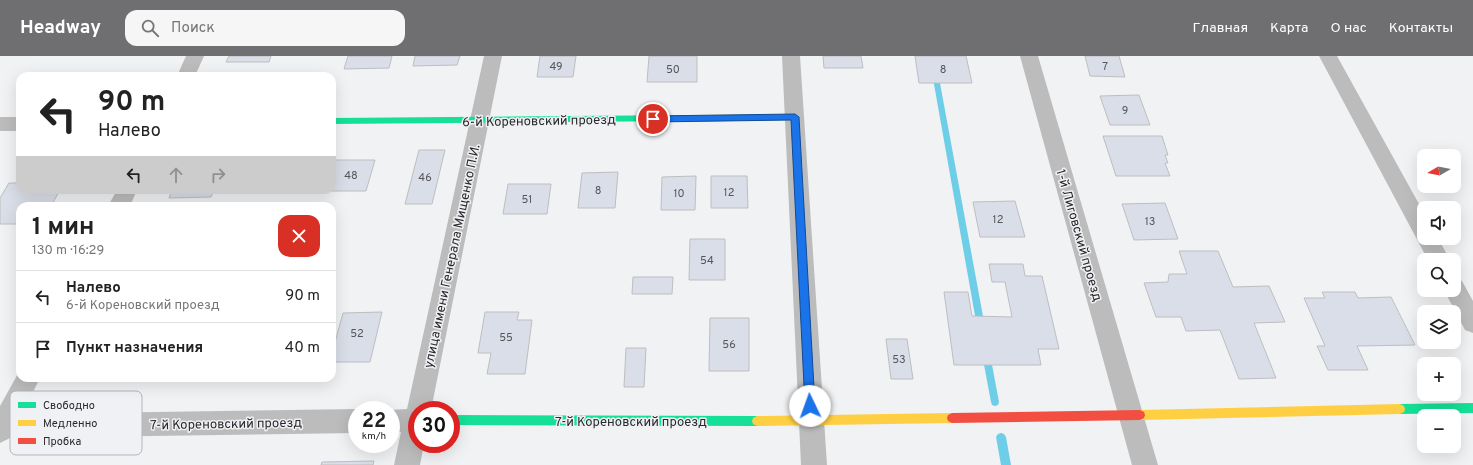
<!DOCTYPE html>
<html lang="ru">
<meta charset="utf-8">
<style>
:root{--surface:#fff;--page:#f6f6f6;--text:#222;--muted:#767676;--line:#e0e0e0;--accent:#6f6f71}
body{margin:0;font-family:Overpass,sans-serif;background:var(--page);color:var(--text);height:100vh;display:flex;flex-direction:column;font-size:15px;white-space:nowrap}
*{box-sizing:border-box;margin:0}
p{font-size:13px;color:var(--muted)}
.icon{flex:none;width:22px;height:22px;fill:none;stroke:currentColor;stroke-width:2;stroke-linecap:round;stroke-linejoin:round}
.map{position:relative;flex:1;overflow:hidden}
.drawer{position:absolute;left:16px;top:146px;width:320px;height:180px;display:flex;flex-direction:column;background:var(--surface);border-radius:12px;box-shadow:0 4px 16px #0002}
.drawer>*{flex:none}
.banner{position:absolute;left:16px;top:16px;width:320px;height:122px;border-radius:12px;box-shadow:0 4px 16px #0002;background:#fff;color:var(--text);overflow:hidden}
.needle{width:26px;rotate:260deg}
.tools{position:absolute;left:1417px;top:93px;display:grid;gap:8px}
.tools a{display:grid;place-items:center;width:44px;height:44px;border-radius:8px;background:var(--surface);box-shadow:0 4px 16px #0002;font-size:20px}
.speed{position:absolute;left:348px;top:345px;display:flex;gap:8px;font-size:20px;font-weight:700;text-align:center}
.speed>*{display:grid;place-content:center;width:52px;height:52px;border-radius:50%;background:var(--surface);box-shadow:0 4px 16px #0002;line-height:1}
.speed small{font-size:10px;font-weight:400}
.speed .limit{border:6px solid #d22;background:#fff;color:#111}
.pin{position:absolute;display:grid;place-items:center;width:34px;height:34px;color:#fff;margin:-17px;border:2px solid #fff;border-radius:50%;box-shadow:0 1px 4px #0007}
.me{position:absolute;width:44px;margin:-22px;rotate:357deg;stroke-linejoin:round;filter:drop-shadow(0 0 3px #0008)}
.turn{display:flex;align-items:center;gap:14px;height:84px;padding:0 16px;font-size:18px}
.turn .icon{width:52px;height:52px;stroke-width:2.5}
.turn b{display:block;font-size:28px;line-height:34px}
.lanes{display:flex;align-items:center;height:38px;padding:0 16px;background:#0003;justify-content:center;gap:20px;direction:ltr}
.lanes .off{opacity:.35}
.round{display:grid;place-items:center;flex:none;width:42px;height:42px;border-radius:12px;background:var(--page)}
.head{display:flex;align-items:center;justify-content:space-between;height:68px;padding:0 16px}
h1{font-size:24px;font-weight:700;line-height:30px}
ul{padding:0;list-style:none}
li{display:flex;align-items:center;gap:12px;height:52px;padding:0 16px;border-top:1px solid var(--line)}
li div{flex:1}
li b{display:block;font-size:15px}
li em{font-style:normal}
header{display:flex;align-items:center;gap:24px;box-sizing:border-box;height:56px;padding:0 20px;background:var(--accent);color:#fff}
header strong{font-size:19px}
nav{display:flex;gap:22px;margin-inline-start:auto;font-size:14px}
.search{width:280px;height:36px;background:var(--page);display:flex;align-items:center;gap:10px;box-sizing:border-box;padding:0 14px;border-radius:12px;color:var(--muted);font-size:15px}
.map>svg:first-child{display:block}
</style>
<header>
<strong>Headway</strong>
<div class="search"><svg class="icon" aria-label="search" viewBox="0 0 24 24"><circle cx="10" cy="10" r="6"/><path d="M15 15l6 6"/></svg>Поиск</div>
<nav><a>Главная</a><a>Карта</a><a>О нас</a><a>Контакты</a></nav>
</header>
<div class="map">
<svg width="1473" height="409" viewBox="0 0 1473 409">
<rect width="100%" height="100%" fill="#f1f2f4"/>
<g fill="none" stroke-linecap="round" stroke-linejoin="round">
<!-- stream -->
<path fill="#6fcee7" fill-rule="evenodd" d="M929,0H935L985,271L984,274L981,275L978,274L977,271Z
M986,294L989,295L990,298L999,346L998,349L995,350L992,349L991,346L982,298L983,295Z
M1001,377L1004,378L1006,381L1011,409H1001L996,381L998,378Z"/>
</g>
<!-- building -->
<path fill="#dadee8" stroke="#bebec0" d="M229,0H271L269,6H226Z
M348,0H392L389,12L344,13Z
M415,0H460L457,9L413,10Z
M540,0H576L573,21H537Z
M649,0H697V26H647Z
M823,0H861L863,12H824Z
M915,0H966L972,27H919Z
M1085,0H1119L1125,21L1090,20Z
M1139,39L1150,69H1110L1100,40Z
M1103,80H1162L1168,99H1165L1168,107H1165L1170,120H1116Z
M419,94H445L432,148H405Z
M332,104H375L366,135H303L332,134Z
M618,116L615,152H578L582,117Z
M696,120L695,154H661L662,121Z
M711,120H747L748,152H711Z
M9,127H20V134H60L51,150H20V168H0V142Z
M508,128H551L547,158H503Z
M172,134H214L211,141L169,142Z
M1015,145L1025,181H980L973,146Z
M1165,147L1178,183L1134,184L1122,148Z
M690,183H725V224H689Z
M1179,195H1218L1233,231L1269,230L1285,266L1254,267L1276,322L1239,323L1220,274L1186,275L1181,261H1156L1144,227L1168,226L1169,218H1187Z
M989,208H1023L1025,220H1042L1059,293H1038L1041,309H954L944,236H968L972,260L1012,261L1005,226H992Z
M633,221H673L672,238H632Z
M1322,236H1355L1358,242L1391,241L1415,289L1357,290L1368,314H1328L1317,290H1325L1304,242H1325Z
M382,256L370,306H332V297L343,257Z
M485,256H519L517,264H532L525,318H487L491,297H478Z
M710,262H749V315H709Z
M886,283H907L913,323H891Z
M626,292H646L644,331H624Z
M374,405L373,409H321L322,406Z"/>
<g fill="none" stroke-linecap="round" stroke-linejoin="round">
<!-- street -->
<path fill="#bcbcbd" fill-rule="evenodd" d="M186,0H204L195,20H177Z
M484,0H502L431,354H417V388H424L420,409H394L401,376L391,377V354H389L407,353Z
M782,0H800L827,409H801Z
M1020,0H1038L1158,409H1132Z
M1319,0H1337L1424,157V182H1438L1450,204H1428Z
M0,61H20V75H0Z
M117,134H137L130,150H108Z
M1454,222L1462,225L1473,245V277L1465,274L1444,234H1454Z
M20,314V322H40L22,358L357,353L359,354H357V377L10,382L0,387V350Z"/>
<!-- fast -->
<path fill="#16e098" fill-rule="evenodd" d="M693,59L697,62L693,65L332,68V62Z
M1473,347V357L1400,358L1396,356L1395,353L1396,350L1400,348Z
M451,359L757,360L761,362L762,365L761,368L757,370L451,369Z"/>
<!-- slow -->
<path fill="#ffcf43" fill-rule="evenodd" d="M795,58L799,61L795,64L693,65L689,62L693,59Z
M1400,348L1404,350L1405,353L1404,356L1400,358L1140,364L1136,362L1135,359L1136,356L1140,354Z
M952,357L956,359L957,362L956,365L952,367L757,370L753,368L752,365L753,362L757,360Z"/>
<!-- jam -->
<path fill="#f24e42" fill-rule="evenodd" d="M1140,354L1144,356L1145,359L1144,362L1140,364L952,367L948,365L947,362L948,359L952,357Z"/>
</g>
<!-- route -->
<path fill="#1a73e8" stroke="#114b97" d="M795,58L799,61L815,350L814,353L810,354L807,353L805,350L791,64L653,66L649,63L653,60Z"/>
<g text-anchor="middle" stroke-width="3" stroke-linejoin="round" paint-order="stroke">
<!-- number labels -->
<g font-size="11" fill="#55565a">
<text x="556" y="14">49</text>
<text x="1105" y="14">7</text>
<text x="673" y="17">50</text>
<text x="943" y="17">8</text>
<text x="1125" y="58">9</text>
<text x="351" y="123">48</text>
<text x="425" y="125">46</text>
<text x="598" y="138">8</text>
<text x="729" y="140">12</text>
<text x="679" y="141">10</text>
<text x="527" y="147">51</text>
<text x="998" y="167">12</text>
<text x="1150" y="169">13</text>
<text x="707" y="208">54</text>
<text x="357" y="281">52</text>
<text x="506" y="285">55</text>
<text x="729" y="292">56</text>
<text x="899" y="307">53</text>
</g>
<!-- street labels -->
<g font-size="13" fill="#29292b" stroke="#f0f1f5">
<text transform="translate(539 64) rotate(-1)" y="5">6-й Кореновский проезд</text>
<text transform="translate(1080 179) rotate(74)" y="5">1-й Лиговский проезд</text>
<text transform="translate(451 200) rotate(-78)" y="5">улица имени Генерала Мищенко П.И.</text>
<text x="631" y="370">7-й Кореновский проезд</text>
<text transform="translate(226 367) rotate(-1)" y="5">7-й Кореновский проезд</text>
</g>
</g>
<!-- legend -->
<rect x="10" y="335" width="132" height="64" rx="6" fill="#f0f1f5" stroke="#b4b5b8" stroke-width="1"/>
<rect x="18" y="346" width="18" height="6" fill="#16e098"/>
<rect x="18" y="364" width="18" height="6" fill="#ffcf43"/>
<rect x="18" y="382" width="18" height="6" fill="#f24e42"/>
<g font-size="11" fill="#29292b">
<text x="43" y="353">Свободно</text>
<text x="43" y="371">Медленно</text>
<text x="43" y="389">Пробка</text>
</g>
</svg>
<div class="tools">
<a><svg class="needle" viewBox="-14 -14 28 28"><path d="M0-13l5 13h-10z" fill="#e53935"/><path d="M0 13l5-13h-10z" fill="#767676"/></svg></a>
<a><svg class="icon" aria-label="sound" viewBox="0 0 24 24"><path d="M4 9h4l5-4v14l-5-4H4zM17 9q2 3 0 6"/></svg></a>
<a><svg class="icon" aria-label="search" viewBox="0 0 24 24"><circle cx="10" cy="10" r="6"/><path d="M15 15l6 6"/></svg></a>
<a><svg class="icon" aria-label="layers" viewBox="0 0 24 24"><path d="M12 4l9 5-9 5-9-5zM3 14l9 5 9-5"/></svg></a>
<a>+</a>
<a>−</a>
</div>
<div class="speed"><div>22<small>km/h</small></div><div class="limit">30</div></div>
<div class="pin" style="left:653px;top:63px;background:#d93025"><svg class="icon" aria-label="arrive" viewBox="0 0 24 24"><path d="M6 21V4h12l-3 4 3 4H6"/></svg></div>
<svg class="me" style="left:810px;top:350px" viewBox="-20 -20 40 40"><circle r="19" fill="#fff"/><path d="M0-13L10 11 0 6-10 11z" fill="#1a73e8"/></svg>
<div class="banner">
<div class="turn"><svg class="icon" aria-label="left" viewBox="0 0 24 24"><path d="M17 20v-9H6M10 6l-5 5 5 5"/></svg><div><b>90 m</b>Налево</div></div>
<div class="lanes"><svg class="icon" aria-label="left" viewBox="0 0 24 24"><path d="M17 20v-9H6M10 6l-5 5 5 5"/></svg><svg class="icon off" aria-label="ahead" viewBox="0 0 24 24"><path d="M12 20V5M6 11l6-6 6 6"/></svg><svg class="icon off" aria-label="right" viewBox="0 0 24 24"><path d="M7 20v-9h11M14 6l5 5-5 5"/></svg></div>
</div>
<section class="drawer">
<div class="head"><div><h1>1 мин</h1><p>130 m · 16:29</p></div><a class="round" style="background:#d93025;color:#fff"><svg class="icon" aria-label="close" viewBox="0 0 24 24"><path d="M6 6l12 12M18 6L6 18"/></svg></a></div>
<ul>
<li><svg class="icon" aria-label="left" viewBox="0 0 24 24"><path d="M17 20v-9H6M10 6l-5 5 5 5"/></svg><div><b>Налево</b><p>6-й Кореновский проезд</p></div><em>90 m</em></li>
<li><svg class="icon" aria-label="arrive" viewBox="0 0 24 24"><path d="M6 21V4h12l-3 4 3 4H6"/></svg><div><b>Пункт назначения</b></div><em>40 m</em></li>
</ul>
</section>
</div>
